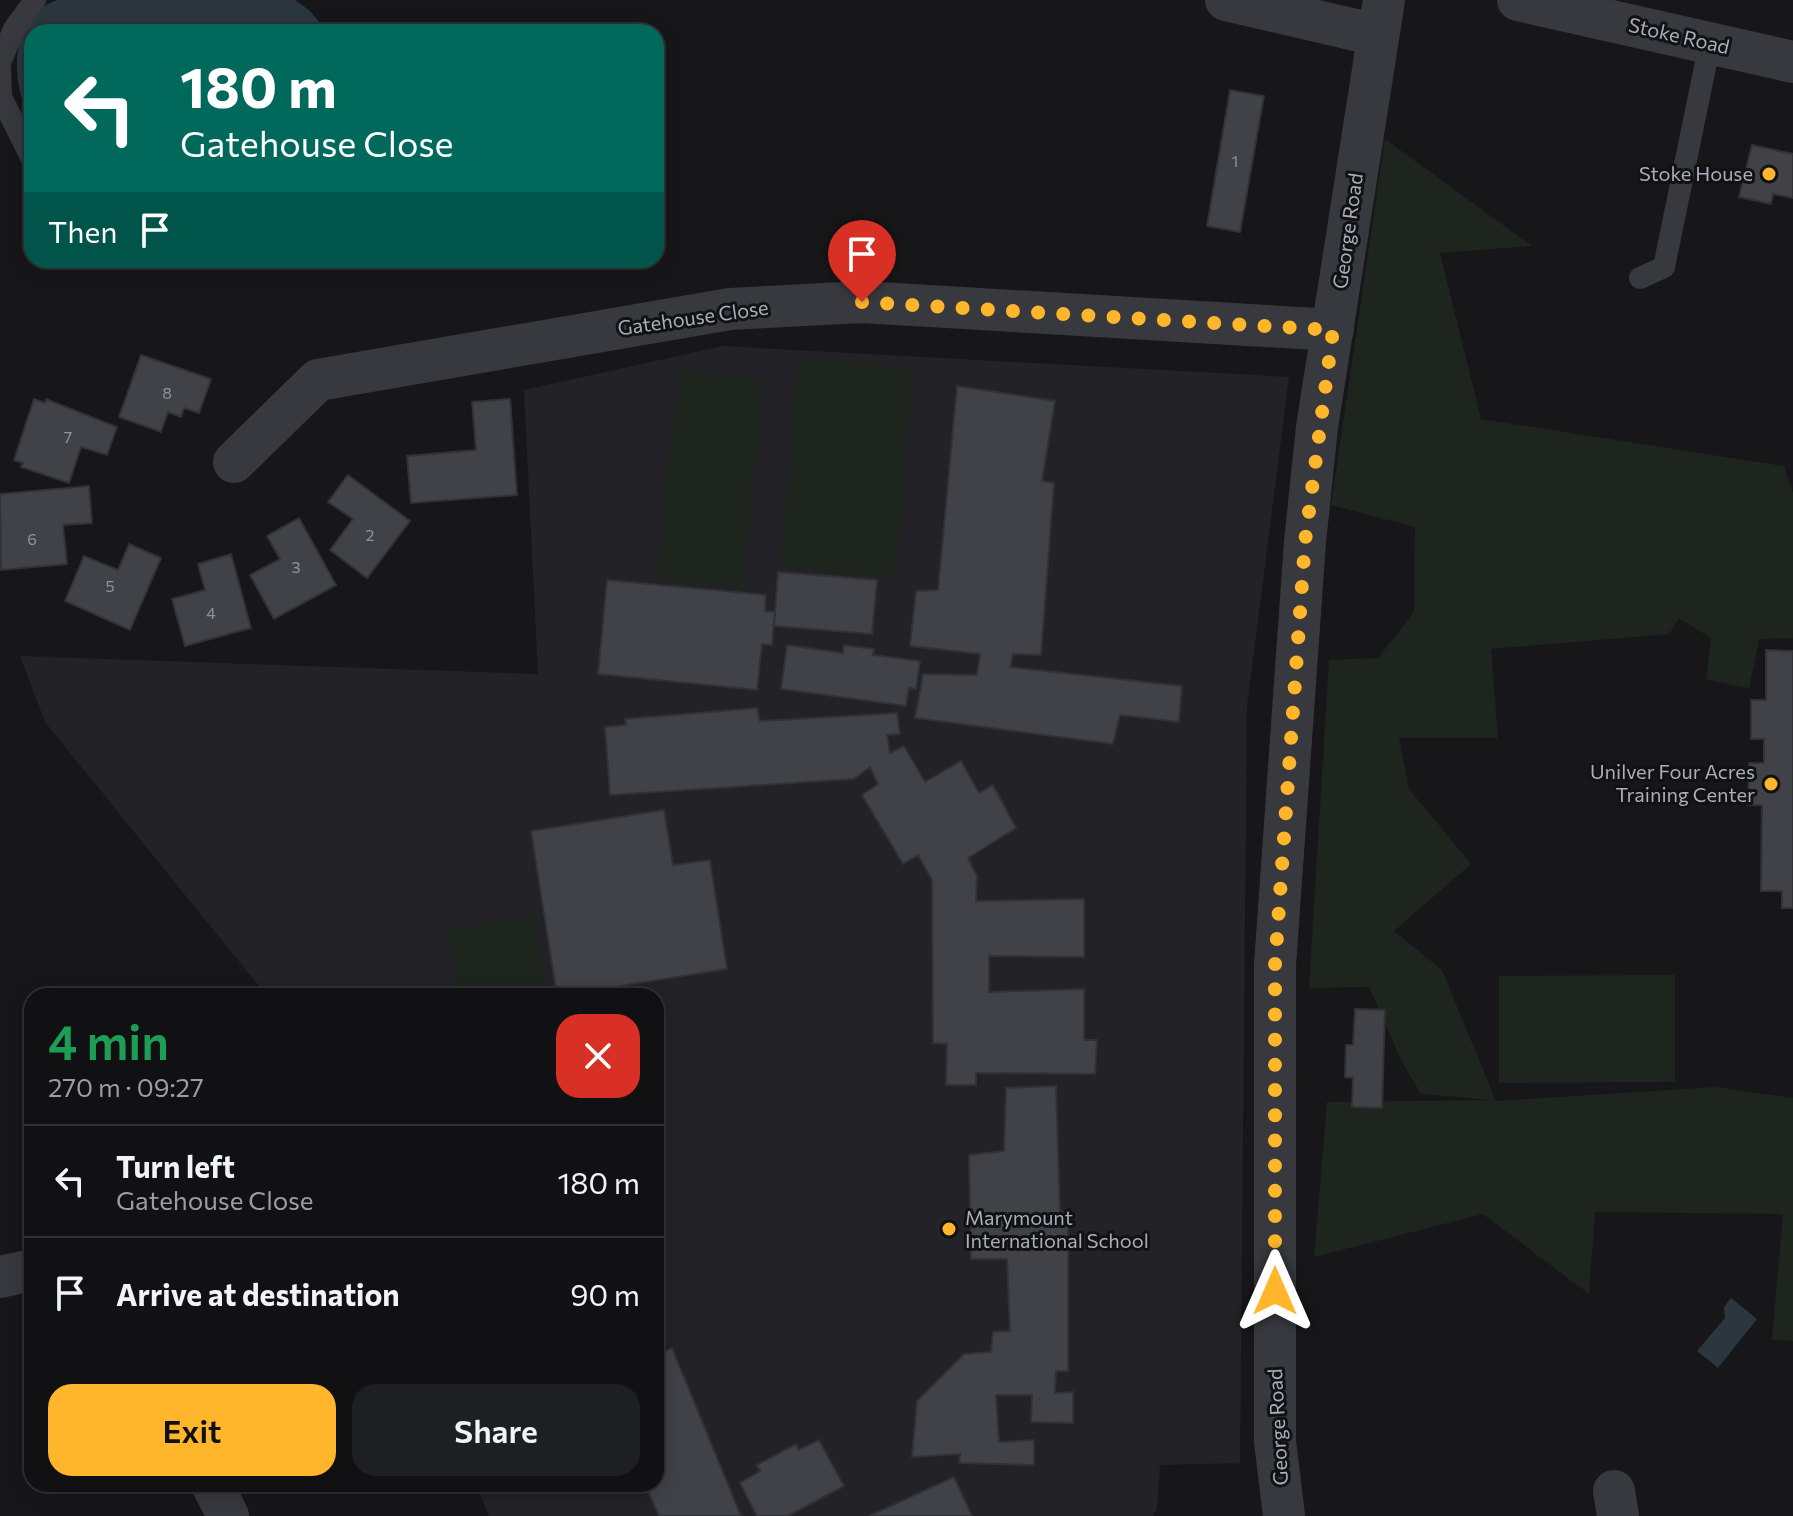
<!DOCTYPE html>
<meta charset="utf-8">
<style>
:root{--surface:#111114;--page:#1e1f22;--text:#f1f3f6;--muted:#9c9da0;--line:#303134;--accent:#ffb62a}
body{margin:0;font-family:Commissioner,sans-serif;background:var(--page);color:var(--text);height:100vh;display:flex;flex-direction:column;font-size:30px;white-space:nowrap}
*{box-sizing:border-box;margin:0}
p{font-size:26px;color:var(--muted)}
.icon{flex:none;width:44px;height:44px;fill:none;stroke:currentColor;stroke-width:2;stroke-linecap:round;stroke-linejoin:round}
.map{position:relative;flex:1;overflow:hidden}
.side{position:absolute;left:24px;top:988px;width:640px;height:504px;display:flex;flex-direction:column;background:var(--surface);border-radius:24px;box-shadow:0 4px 20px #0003,0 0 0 2px var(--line)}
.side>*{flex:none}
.banner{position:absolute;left:24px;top:24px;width:640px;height:244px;border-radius:24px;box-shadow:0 4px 20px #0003,0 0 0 2px var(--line);background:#00695c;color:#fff;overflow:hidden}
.pin{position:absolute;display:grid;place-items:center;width:68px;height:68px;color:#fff;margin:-82px -34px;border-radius:50% 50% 50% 0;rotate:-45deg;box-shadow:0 0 8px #0007}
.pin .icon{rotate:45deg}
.me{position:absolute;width:88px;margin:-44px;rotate:0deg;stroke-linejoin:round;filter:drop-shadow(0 0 6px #0008)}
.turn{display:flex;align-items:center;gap:28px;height:168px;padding:0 24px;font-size:36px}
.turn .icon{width:104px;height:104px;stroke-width:2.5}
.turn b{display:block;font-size:56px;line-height:68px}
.then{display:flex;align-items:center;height:76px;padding:0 24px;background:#0003;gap:16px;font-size:30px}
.round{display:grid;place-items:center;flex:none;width:84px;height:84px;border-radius:24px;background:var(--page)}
.overview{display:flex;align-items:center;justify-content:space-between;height:136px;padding:0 24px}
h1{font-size:48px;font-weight:600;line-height:60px;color:#1e9e55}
.button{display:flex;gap:16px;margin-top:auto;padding:16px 24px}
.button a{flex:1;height:92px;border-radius:24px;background:var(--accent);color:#111;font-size:32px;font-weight:600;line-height:92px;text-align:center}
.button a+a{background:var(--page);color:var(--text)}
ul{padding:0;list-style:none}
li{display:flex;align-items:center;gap:24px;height:112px;padding:0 24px;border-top:2px solid var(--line)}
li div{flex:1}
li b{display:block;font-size:30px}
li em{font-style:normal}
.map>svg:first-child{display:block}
</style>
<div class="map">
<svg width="1793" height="1516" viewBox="0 0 1793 1516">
<rect width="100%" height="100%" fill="#17171a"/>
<!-- built -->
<path fill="#232327" d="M723,346L1289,377L1247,706L1240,1463L1160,1465L1157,1509L1153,1516H489L476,1484H656V996H267L45,722L20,656L538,674L524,390Z"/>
<!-- green -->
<path fill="#1d251e" d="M1385,139L1532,246L1440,253L1481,419L1784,466L1793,493V638L1759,639L1749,689L1706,679L1711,638L1679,618L1669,634L1491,649L1498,738H1399L1409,789L1471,864L1394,931L1442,970L1496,1101L1715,1087L1793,1098V1341L1772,1340L1783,1214L1595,1212L1589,1294L1483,1214L1314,1257L1327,1102L1492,1100L1421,1094L1402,1062L1369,987L1309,988L1329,660L1378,658L1414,612L1415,527L1331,505Z
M798,358L914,368L896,578L780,568Z
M679,370L765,379L743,588L656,579Z
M536,916L548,996H457L447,929Z
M1675,975V1082L1499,1083V976Z"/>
<!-- water -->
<path fill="#2c363f" d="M57,0H295L310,11L327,32H32V124C11,85 6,19 57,0Z
M1731,1298L1757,1319L1718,1368L1697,1351L1725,1318L1724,1307Z"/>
<!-- building -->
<path fill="#414247" stroke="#313136" stroke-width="2" d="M1230,90L1264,96L1240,232L1207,226Z
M1752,145L1793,154V198L1773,194L1771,204L1739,197Z
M141,355L211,379L199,413L184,408L181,417L168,412L161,432L119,417Z
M957,386L1055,401L1042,481L1054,483L1041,655L1013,654L1010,667L1182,686L1179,722L1120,715L1113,744L915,718L923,674L977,675L980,654L910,646L916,591L938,590Z
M34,399L45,403L46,399L117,427L107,455L81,447L69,483L21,467L23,463L14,460Z
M510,399L517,495L411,503L407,456L476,450L472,402Z
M348,475L410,521L367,578L330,550L353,519L328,502Z
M89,486L92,523L63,525L67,564L1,570L0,494Z
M299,518L336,585L274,619L250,575L280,559L267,536Z
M129,544L161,558L130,630L65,601L84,556L118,570Z
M231,554L251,628L185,646L172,599L205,590L198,564Z
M778,572L877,580L872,634L774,626Z
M607,580L766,595L765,611L775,612L772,645L762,644L757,690L598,674Z
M787,645L843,653L844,645L874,649L873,655L920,661L916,689L909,688L906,706L781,689Z
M1766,650L1793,651V908H1782V891H1761L1762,805H1748L1749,763H1764V739H1751V700H1766Z
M757,708L760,721L897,713L900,734L887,735L890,753L904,746L925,782L961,761L979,793L993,785L1016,828L968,858L977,876L976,901L1084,899V957L989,956V992L1084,989V1040H1097L1095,1074L976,1073V1085H946L947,1044L933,1043L932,880L918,855L903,864L862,795L878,784L870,767L854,779L610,795L605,727L626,725L625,719Z
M664,810L673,865L710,860L727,969L557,996L531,831Z
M1355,1009L1385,1010L1382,1108L1352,1107L1353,1078L1345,1077L1346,1045H1353Z
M1056,1086L1060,1212H1068V1371H1056L1055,1393L1073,1392V1423L1031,1422L1032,1395H996L999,1442L1034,1440V1465L959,1463L960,1454L912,1457L917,1401L964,1354L991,1352L993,1332L1010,1331L1007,1259H971L969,1155L1004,1151L1006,1088Z
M672,1348L741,1516H659L645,1484H656V1355Z
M819,1440L844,1486L788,1516H757L740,1483L760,1471L757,1465L796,1444L799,1450Z
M954,1477L972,1516H869Z"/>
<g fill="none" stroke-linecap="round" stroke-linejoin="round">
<!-- lane -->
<path stroke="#38393f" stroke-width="22" d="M0,63L14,29L35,0
M0,68L1,97L32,159
M1640,278L1664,267L1710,43"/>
<!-- street -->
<path stroke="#38393f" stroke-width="42" d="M1226,0L1377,35
M1518,0L1793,62
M234,462L318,380L730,309L862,302L1333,330
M0,1277L32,1270
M212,1484L228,1516
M1614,1491L1618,1516
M1284,1516L1275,1441V965L1305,542L1317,427L1384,0"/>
</g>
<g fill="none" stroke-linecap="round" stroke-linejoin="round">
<!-- route -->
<path stroke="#ffb62a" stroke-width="14" stroke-dasharray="0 25.2" d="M862,302L1333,330L1305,542L1275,965V1291"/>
</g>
<!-- markers -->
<g fill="#ffb62a" stroke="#121215" stroke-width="3">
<circle cx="1769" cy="174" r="8"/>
<circle cx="1771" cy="784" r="8"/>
<circle cx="949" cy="1229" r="8"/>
</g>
<g text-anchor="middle" stroke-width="6" stroke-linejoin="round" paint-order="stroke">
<!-- number labels -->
<g font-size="16" fill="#8e939d">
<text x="1235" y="167">1</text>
<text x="167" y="399">8</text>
<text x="68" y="443">7</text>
<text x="370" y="541">2</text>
<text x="32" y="545">6</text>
<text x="296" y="573">3</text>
<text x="110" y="592">5</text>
<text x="211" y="619">4</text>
</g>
<!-- street labels -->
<g font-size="20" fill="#a8aeba" stroke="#121215">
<text transform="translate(1679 36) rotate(13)" y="7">Stoke Road</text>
<text transform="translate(1348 231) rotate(-82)" y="7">George Road</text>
<text transform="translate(693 318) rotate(-8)" y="7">Gatehouse Close</text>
<text transform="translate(1278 1427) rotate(-93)" y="7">George Road</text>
</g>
<!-- poi labels -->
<g font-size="20" fill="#a8aeba" stroke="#121215" text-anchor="end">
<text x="1753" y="181">Stoke House</text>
<text x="1755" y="779">Unilver Four Acres<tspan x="1755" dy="23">Training Center</tspan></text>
<text x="965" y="1225" text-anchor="start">Marymount<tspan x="965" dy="23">International School</tspan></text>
</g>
</g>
</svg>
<div class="pin" style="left:862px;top:302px;background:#d93025"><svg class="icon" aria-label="arrive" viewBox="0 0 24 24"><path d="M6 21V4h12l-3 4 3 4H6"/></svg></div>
<svg class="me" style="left:1275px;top:1291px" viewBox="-20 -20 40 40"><path d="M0-17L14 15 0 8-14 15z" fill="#ffb62a" stroke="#fff" stroke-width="4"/></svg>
<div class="banner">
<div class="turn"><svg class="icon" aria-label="left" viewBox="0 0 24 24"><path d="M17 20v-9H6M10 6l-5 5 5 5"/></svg><div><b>180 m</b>Gatehouse Close</div></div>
<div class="then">Then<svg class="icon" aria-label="arrive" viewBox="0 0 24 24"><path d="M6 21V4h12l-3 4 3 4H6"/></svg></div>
</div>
<section class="side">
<div class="overview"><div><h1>4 min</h1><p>270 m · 09:27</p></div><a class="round" style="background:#d93025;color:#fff"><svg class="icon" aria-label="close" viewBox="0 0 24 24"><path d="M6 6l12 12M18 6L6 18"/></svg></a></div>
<ul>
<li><svg class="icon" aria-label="left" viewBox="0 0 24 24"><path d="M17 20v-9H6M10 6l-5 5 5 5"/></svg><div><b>Turn left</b><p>Gatehouse Close</p></div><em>180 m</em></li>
<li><svg class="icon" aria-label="arrive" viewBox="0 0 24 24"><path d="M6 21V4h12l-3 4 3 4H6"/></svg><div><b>Arrive at destination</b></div><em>90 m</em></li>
</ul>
<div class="button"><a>Exit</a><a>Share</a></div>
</section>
</div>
